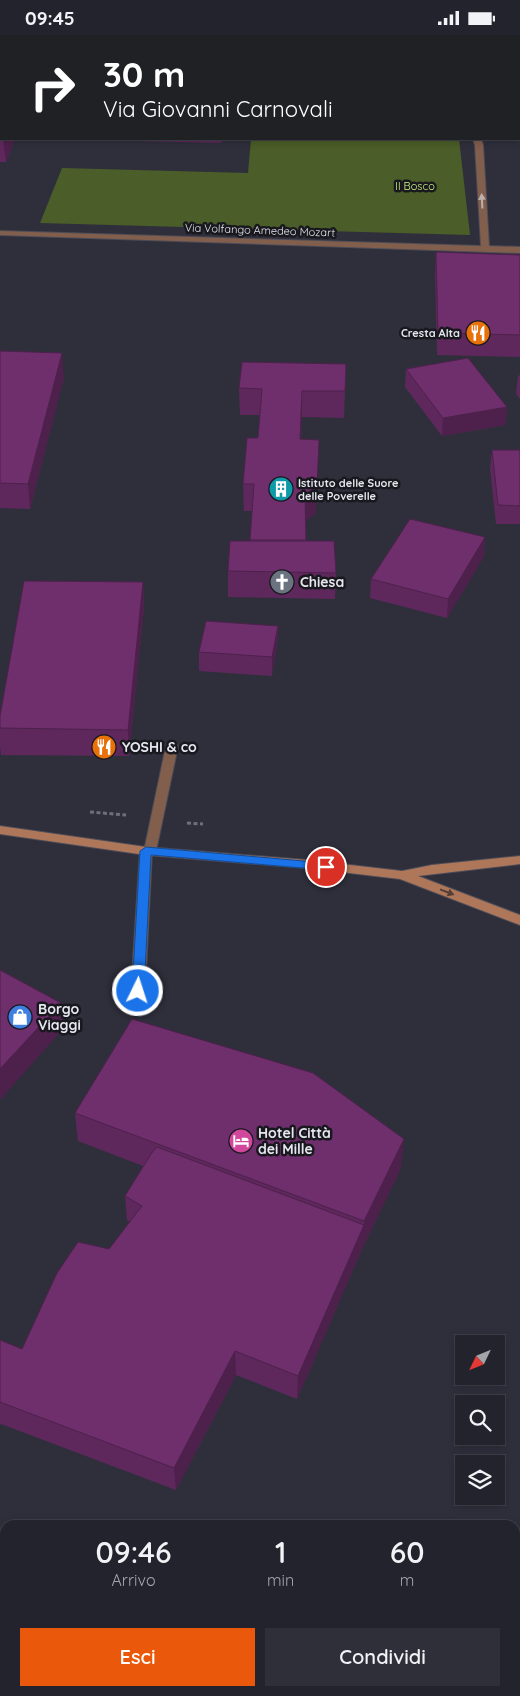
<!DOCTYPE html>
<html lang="it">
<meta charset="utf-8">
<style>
:root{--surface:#23232d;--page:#2f2f39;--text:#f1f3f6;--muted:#a3a4aa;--line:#404049;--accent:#ea580c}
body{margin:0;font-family:Quicksand,sans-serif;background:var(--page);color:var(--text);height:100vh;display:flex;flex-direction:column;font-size:19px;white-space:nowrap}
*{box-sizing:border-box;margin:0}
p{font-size:16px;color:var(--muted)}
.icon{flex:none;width:28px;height:28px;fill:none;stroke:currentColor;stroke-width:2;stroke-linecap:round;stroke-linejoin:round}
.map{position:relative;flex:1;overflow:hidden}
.side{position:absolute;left:0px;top:1485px;width:520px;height:176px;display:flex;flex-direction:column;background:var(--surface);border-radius:15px 15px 0 0;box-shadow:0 2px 8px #0003,0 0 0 1px var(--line)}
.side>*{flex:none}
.guide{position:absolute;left:0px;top:0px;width:520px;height:105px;box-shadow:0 2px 8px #0003,0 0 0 1px var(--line);background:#202124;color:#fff;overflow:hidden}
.needle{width:32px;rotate:227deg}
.controls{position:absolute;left:455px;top:1300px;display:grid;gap:10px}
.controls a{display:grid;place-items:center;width:50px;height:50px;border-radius:0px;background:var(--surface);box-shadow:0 2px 8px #0003,0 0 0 1px var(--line);font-size:25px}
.pin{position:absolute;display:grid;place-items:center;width:42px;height:42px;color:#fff;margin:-21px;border:2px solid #fff;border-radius:50%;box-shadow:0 1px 5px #0007}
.me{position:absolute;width:55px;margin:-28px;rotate:4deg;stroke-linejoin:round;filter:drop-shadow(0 0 4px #0008)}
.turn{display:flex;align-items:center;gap:18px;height:105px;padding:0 20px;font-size:22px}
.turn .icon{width:65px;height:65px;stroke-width:2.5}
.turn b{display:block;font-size:35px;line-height:42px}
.eta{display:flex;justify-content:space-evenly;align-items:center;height:85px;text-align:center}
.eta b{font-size:30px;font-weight:600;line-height:35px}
.action{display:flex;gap:10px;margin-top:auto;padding:10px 20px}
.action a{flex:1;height:58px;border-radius:0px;background:var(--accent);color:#fff;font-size:20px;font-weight:600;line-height:58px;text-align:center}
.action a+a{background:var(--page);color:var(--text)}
.status{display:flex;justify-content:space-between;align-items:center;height:35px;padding:0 25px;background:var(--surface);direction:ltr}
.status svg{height:14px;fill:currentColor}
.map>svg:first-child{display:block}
</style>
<div class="status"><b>09:45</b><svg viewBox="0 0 49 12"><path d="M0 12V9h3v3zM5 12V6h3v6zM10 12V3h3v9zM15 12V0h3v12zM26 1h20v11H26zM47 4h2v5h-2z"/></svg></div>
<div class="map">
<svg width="520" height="1661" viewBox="0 0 520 1661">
<rect width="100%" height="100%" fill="#2f2f3c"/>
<!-- green -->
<path fill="#4b5d28" d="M251,104H459L470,200L40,188L62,133L248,138Z"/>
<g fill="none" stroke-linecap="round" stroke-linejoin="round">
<defs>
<path id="lane" d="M172,707L178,711L156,816L150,820L144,816L166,711Z
M184,1656H203L201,1661H182Z
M471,1656H498L500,1661H473Z"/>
<path id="street" d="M473,104H481L483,110L489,211L520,212V218L0,200V196L481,211L475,110Z
M146,812L152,816L145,956L143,960H133L131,956L140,816Z"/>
<path id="secondary" d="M1,0H12L1,2Z
M0,791L146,812L307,825L402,836L432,830L520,821V829L418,841L520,880V890L400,844L307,833L146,820L0,799Z
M520,1591V1627L515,1629V1593Z
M497,1656H515L513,1661H495Z"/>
</defs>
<!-- lane casing -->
<use href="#lane" stroke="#4c4c58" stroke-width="2"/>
<!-- street casing -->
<use href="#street" stroke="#4c4c58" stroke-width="2"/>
<!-- secondary casing -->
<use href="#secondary" stroke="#4c4c58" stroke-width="2"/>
<!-- path -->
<path stroke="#6e6f7a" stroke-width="3" stroke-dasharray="4 2.5" stroke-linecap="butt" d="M90,777L126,780
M187,788L203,789"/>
<!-- lane -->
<use href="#lane" fill="#825e4c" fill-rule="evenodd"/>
<!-- street -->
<use href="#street" fill="#825e4c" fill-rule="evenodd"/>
<!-- secondary -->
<use href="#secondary" fill="#af7759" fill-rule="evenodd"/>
</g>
<!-- wall -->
<path fill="#5f285d" d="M442,0H498V1H442Z
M519,3L520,4V41H519Z
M0,59L15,104L6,127H0Z
M99,104H222L221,108L99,105Z
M436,217L520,220V322L437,320L435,239Z
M0,316L64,342L30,474L0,473Z
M346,329L344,383L302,382L301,404L316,478L305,486L306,506L336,538L335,564L228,562V536L250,506L252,476H244L243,449L258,403L260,380H240L239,353Z
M406,334L507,372L505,390L442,401L405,352Z
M520,340V364L516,359L518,341Z
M492,415H520V489H496L490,433Z
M485,502L484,521L447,583L370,563L371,544Z
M143,547L144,573L129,721L1,720L0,711V681Z
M278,591L277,610L272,641L199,636V617Z
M75,1078L401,1133L362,1214L297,1364L236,1340L176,1455L1,1389L0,1390V1305L22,1314L109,1214L130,1187L127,1185L125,1161L143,1131L78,1106Z"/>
<!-- shaded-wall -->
<path fill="#4d214c" d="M263,0H270V1H262Z
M491,0H498V1H488Z
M0,36H1V45L0,46Z
M3,104H15L6,127Z
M62,318L64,342L30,474L28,449Z
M302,356V382L299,431L300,404Z
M507,372L505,390L442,401L443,383Z
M319,405L316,478L304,487L305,460Z
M485,502L484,521L447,583L448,564Z
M143,547L144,573L129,721L128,695Z
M278,591L277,610L272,641V622Z
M61,968L63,994L0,1065V1034Z
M404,1104L401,1133L362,1214L297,1364L298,1341L364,1190V1186Z
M235,1316L236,1340L176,1455L174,1433Z"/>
<!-- building -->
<path fill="#6e2f6c" stroke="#4d214c" d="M38,0H95L92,1H40Z
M95,0H158L189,1H92Z
M204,0H263L262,1H204Z
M302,0H336V1H302Z
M450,0H491L488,1H453Z
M519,3L520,4V25H519Z
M0,22H1V36H0Z
M0,59H1V104H0Z
M436,217L520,220V300L438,298Z
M0,316L62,318L28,449L0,448Z
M468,323L507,372L443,383L406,334Z
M242,327L346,329L345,356H302L300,404L319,405L317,451L305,460L306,505H250L254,449H243L247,403H258L262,354L239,353Z
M492,415H520V471L498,470Z
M410,484L485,502L448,564L371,544Z
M230,506H334L336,538L228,536Z
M24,546L143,547L128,695L0,693V681Z
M206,586L278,591L272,622L199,617Z
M0,935L61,968L0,1034Z
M132,984L313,1038L404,1104L364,1186L75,1078Z
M157,1112L364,1190L298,1341L235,1316L174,1433L0,1367V1305L22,1314L57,1238L78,1207L109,1214L142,1171L125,1161L151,1119Z"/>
<!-- one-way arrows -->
<defs><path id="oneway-solid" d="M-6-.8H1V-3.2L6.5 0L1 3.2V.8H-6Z" transform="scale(1.25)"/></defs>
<use fill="#bdb0ad" href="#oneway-solid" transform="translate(482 166) rotate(-93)"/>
<use fill="#543e36" href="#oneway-solid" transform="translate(447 857) rotate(21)"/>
<!-- route -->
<path fill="#1a73e8" stroke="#114b97" d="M146,812L326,828L331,832L326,835L151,820L144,956L138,960L132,956L140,816Z"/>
<!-- icons -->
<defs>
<symbol id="restaurant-disc" viewBox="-11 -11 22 22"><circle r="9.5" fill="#e8710a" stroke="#18181e"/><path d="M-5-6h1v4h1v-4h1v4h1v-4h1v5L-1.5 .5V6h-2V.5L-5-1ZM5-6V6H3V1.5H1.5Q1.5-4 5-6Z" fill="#fff"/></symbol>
<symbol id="building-disc" viewBox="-11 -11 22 22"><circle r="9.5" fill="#0f9aa8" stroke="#18181e"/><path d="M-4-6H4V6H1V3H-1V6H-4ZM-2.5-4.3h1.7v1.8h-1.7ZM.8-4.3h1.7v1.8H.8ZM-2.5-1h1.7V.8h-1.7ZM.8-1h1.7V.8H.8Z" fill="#fff"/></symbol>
<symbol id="church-disc" viewBox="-11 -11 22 22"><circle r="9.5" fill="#6b7280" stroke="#18181e"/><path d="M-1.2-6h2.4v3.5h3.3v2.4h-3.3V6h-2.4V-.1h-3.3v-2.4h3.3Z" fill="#fff"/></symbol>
<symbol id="shop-disc" viewBox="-11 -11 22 22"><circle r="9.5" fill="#3f7fe0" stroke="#18181e"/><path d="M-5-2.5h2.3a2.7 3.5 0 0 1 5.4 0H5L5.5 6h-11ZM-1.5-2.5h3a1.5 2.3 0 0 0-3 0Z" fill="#fff"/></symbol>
<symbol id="hotel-disc" viewBox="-11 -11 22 22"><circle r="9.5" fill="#d1479c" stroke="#18181e"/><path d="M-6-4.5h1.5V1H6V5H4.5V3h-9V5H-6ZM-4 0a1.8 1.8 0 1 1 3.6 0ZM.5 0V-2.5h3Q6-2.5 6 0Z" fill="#fff"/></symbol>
</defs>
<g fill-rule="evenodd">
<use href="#restaurant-disc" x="464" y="284" width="28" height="28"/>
<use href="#building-disc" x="267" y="440" width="28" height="28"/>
<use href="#church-disc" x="268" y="533" width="28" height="28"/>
<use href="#restaurant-disc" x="90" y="698" width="28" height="28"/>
<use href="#shop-disc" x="6" y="968" width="28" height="28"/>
<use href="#hotel-disc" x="227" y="1092" width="28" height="28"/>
</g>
<g text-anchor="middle" stroke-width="5" stroke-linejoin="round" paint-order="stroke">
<!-- far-park labels -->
<g font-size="11" fill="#cbf581" stroke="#18181e">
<text x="415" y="155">Il Bosco</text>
</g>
<!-- far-street labels -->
<g font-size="11" fill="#e5e6ee" stroke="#18181e">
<text transform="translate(260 195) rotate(2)" y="4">Via Volfango Amedeo Mozart</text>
</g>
<!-- far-poi labels -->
<g font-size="11" font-weight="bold" fill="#e5e6ee" stroke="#18181e" text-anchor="end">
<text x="460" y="302">Cresta Alta</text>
<text x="298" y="452" text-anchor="start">Istituto delle Suore<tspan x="298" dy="13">delle Poverelle</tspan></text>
</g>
<!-- poi labels -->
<g font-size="14" font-weight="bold" fill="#e5e6ee" stroke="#18181e" text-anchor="start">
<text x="300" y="552">Chiesa</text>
<text x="122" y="717">YOSHI &amp; co</text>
<text x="38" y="979">Borgo<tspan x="38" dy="16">Viaggi</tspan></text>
<text x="258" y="1103">Hotel Città<tspan x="258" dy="16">dei Mille</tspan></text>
</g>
</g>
</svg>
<div class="controls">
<a><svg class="needle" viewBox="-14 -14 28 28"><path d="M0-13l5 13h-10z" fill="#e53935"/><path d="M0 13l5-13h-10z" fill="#a3a4aa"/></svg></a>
<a><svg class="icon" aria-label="search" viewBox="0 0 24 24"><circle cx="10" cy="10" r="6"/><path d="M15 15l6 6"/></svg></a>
<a><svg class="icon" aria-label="layers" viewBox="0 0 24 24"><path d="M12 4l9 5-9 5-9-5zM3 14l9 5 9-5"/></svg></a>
</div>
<div class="pin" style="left:326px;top:832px;background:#d93025"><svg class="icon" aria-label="arrive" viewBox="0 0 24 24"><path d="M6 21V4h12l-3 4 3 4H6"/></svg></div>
<svg class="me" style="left:138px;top:956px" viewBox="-20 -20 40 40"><circle r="17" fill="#1a73e8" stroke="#fff" stroke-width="3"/><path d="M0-11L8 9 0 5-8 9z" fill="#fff"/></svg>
<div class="guide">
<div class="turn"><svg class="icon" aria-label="right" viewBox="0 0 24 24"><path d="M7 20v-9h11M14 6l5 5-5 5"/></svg><div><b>30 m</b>Via Giovanni Carnovali</div></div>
</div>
<section class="side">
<div class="eta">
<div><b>09:46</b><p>Arrivo</p></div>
<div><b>1</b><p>min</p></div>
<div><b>60</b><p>m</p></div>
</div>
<div class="action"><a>Esci</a><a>Condividi</a></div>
</section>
</div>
